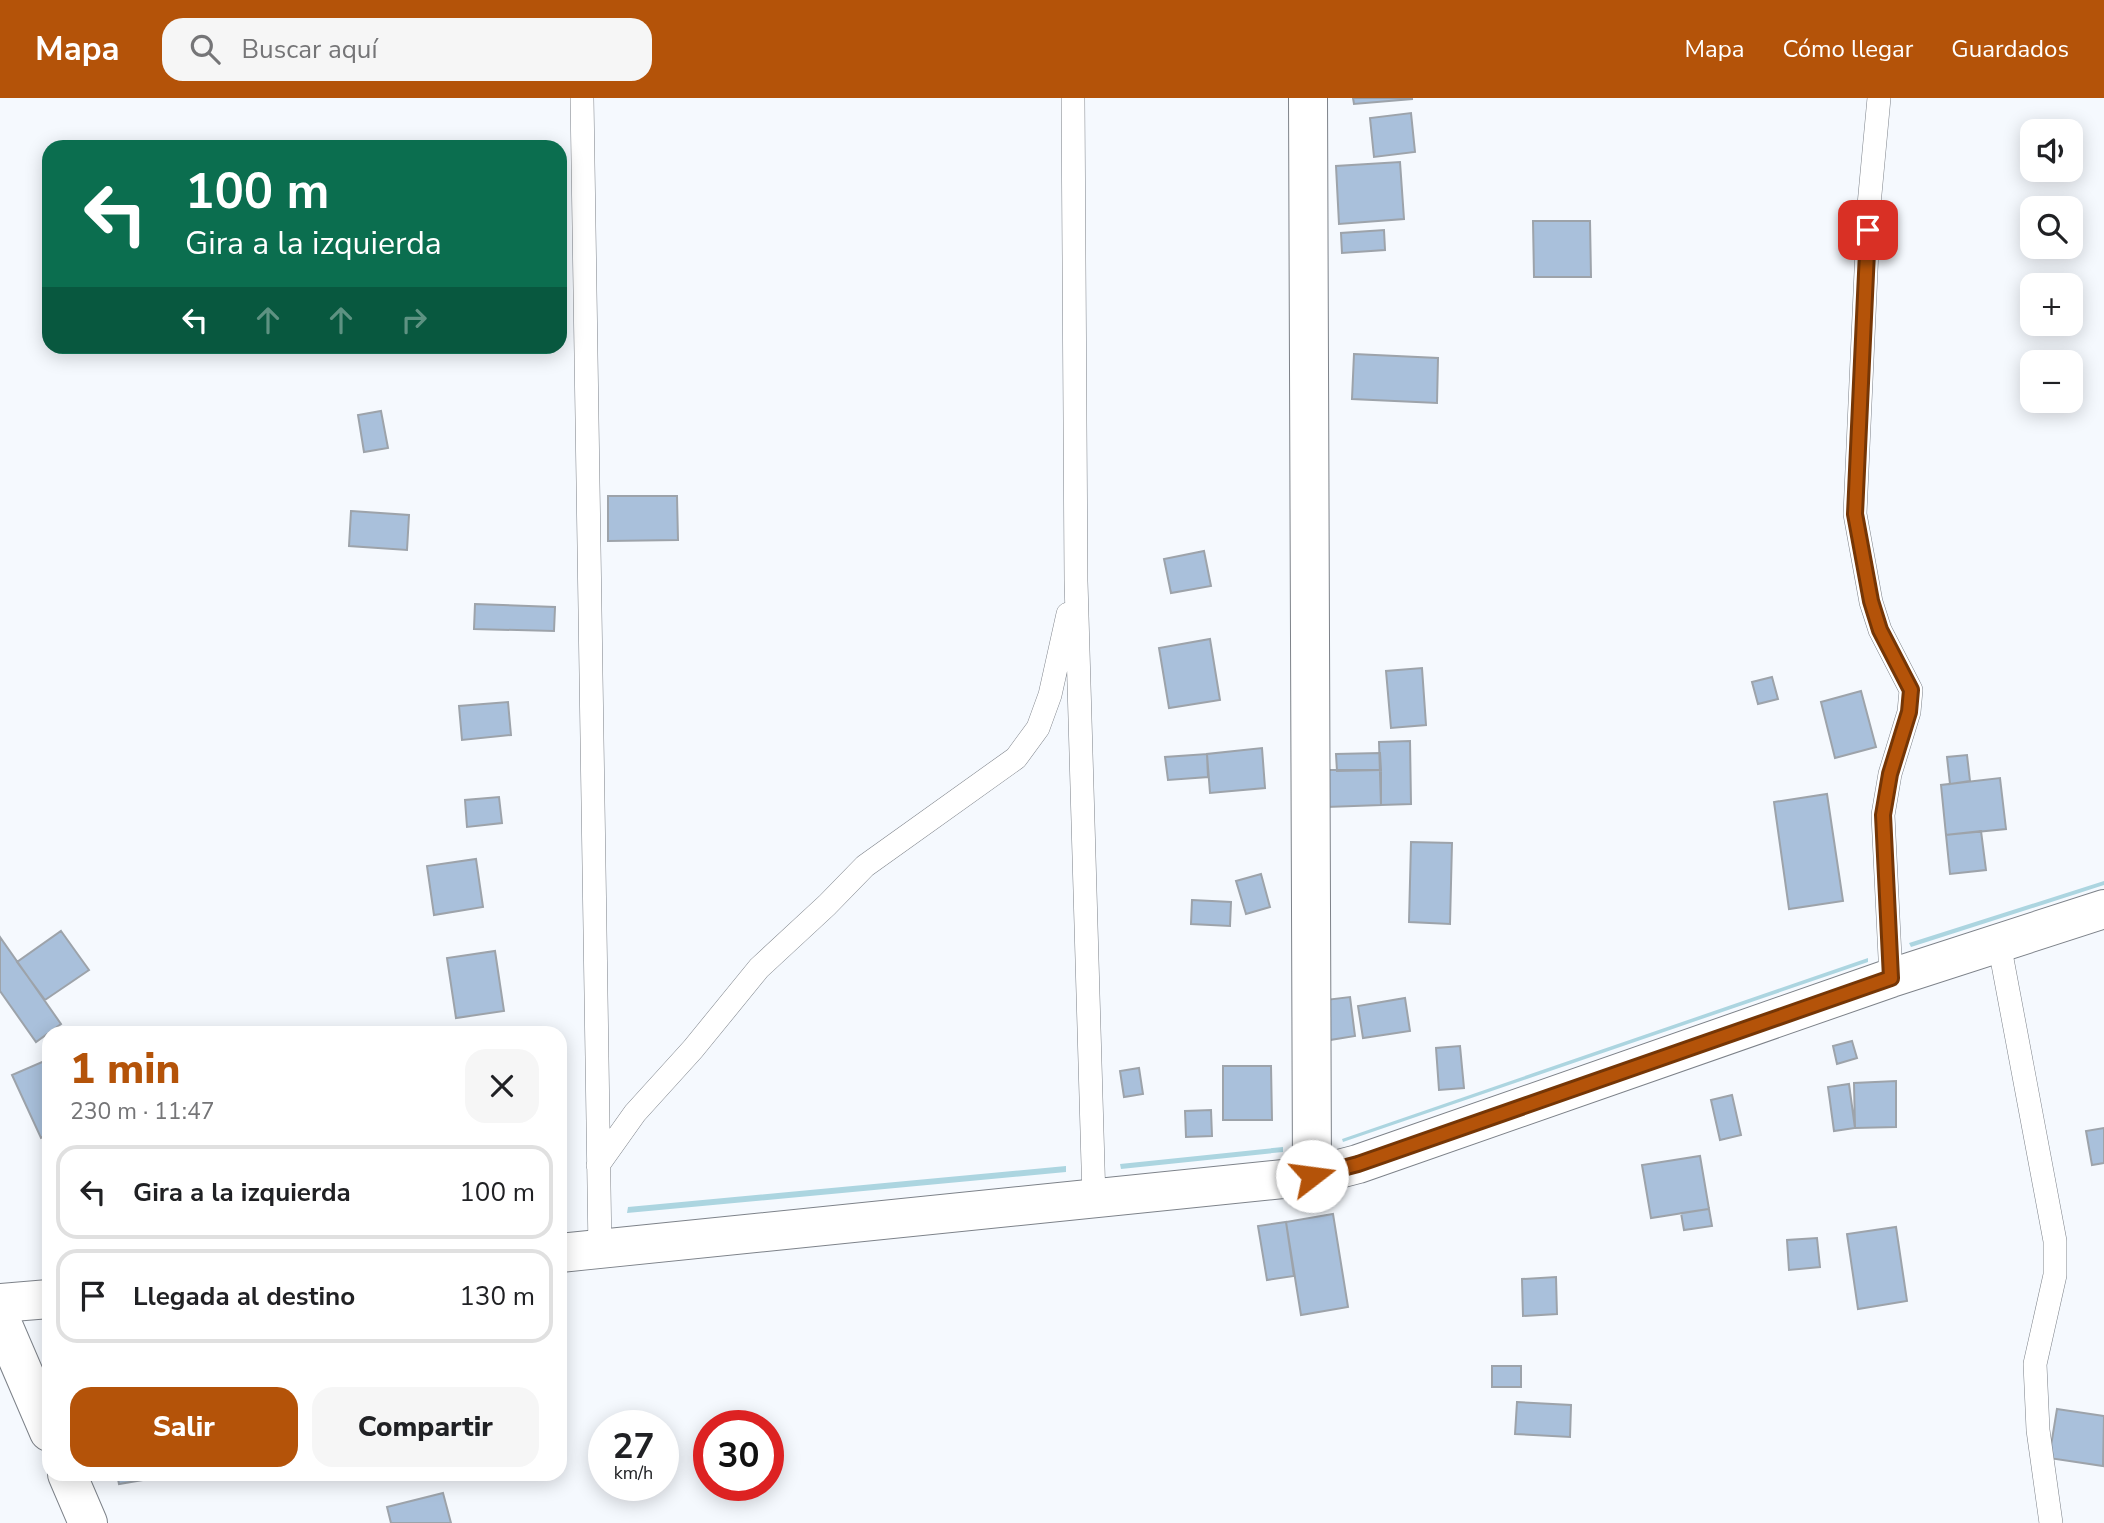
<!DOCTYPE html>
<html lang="es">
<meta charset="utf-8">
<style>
:root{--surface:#fff;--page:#f6f6f6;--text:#202124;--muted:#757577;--line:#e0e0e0;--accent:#b45309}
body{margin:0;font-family:"Nunito Sans",sans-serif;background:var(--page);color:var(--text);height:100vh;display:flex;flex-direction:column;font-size:26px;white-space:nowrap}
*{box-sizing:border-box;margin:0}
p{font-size:23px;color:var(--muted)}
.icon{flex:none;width:38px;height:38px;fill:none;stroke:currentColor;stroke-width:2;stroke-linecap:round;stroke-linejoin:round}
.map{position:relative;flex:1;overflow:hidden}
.sheet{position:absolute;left:42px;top:928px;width:525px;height:455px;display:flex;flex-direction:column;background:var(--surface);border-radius:21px;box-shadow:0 4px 18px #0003}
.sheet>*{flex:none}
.top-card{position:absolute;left:42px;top:42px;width:525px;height:214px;border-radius:21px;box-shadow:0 4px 18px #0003;background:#0b6e4f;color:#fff;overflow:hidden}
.fabs{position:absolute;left:2020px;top:21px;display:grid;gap:14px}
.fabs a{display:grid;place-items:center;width:63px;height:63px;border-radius:14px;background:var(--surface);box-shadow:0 4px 18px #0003;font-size:35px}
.speed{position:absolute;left:588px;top:1312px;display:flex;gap:14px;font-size:35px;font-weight:700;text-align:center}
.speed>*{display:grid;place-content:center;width:91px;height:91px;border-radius:50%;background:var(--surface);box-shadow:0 4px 18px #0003;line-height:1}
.speed small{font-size:18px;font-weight:400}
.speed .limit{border:10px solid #d22;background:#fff;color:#111}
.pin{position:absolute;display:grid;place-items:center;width:60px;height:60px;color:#fff;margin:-30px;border-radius:14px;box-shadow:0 4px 10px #0006}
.me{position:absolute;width:77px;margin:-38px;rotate:75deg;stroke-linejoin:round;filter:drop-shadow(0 0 5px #0008)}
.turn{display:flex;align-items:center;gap:24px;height:147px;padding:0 28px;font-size:32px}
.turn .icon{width:91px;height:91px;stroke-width:2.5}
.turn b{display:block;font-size:49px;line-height:60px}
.lanes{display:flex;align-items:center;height:66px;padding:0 28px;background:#0003;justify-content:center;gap:35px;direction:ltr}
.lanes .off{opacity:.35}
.round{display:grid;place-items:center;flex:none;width:74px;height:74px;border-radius:21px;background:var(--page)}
.overview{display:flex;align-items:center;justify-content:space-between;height:119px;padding:0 28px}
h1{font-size:42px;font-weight:800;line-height:52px;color:var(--accent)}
.primary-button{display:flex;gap:14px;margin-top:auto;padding:14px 28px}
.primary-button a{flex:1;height:80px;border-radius:21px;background:var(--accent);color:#fff;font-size:28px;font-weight:800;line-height:80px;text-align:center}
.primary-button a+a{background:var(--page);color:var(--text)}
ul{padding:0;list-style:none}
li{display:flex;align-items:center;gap:21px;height:94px;margin:0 14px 10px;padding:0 14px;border:4px solid var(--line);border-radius:21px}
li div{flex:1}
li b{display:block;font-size:26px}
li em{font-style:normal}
header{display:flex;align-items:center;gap:42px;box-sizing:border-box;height:98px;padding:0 35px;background:var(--accent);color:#fff}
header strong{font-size:33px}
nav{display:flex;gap:38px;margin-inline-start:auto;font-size:24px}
.search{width:490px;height:63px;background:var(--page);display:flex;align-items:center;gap:18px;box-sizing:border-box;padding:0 24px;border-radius:21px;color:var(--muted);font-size:26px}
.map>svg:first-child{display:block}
</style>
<header>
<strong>Mapa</strong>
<div class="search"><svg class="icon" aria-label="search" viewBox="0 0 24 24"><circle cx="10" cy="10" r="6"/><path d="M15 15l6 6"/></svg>Buscar aquí</div>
<nav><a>Mapa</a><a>Cómo llegar</a><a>Guardados</a></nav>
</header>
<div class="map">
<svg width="2104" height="1425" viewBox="0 0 2104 1425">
<rect width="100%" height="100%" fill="#f5f9fe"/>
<!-- water -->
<path fill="#acd5e0" d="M2104,783V787L1911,849L1909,845Z
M1868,860V864L1343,1044L1342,1041Z
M1283,1049V1054L1121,1071L1120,1066Z
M1066,1068V1074L627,1115L628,1109Z"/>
<!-- building -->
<path fill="#a9c0db" stroke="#9da3aa" stroke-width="2" d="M1353,0H1412V1L1354,6Z
M1411,15L1415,54L1374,59L1370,20Z
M1400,64L1404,121L1339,126L1336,68Z
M1533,123H1590L1591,179H1534Z
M1384,132L1385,152L1342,155L1341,135Z
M1354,256L1438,260L1437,305L1352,301Z
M381,313L388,350L364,354L358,317Z
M608,398H677L678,442L608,443Z
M351,413L409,417L407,452L349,448Z
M1204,453L1211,488L1171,495L1164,461Z
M475,506L555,509L554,533L474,531Z
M1210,541L1220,602L1169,610L1159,550Z
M1422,570L1426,627L1391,630L1386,573Z
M1772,579L1778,601L1758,606L1752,584Z
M1861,593L1876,649L1835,660L1821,604Z
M508,604L511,637L462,642L459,608Z
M1410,643L1411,706L1381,707L1379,644Z
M1262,650L1265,690L1210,695L1207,656Z
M1380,655L1381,672L1337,673L1336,656Z
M1207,656L1208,679L1168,682L1165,659Z
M1967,657L1970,683L1950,686L1947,659Z
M1327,672H1381V707L1327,709Z
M2000,680L2006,731L1946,737L1941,687Z
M1827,696L1843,803L1789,811L1774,704Z
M499,699L502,725L467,729L465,702Z
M1981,733L1986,772L1950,776L1946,737Z
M1411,744L1452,745L1450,826L1409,824Z
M476,761L483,809L434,817L427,768Z
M1261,776L1270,809L1246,816L1236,783Z
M1192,802L1231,804L1230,828L1191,826Z
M61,833L89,872L45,902L17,864Z
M0,839L61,926L36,944L0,893Z
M495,853L504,913L456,920L447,860Z
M1350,899L1355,938L1330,942L1325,902Z
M1405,900L1410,933L1363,940L1358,908Z
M1852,943L1857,960L1837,966L1833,948Z
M1460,948L1464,990L1439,992L1436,950Z
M49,961V1036L41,1040L12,977Z
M1223,968H1271L1272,1022H1223Z
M1139,970L1143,996L1124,999L1120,973Z
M1896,983V1029L1855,1030L1854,985Z
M1849,986L1855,1030L1834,1033L1828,989Z
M1732,997L1741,1037L1720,1042L1711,1002Z
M1211,1012L1212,1038L1186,1039L1185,1013Z
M2104,1030V1065L2092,1067L2086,1033Z
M1700,1058L1709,1111L1651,1120L1642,1067Z
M1709,1111L1712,1128L1684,1132L1681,1115Z
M1333,1116L1348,1209L1301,1217L1286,1124Z
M1286,1124L1294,1178L1267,1182L1258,1128Z
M1896,1129L1907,1203L1858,1211L1847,1136Z
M1817,1140L1820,1169L1789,1172L1787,1142Z
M1556,1179L1557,1216L1523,1218L1522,1181Z
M1492,1268H1521V1289H1492Z
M1517,1304L1571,1307L1570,1339L1515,1336Z
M2057,1311L2104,1318L2103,1368L2049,1360Z
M117,1376H178L119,1386Z
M443,1395L451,1425H391L387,1409Z"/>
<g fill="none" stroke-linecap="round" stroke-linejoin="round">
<defs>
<path id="service" d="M582,0L600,1152
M1073,0L1076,483L1094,1102
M1879,0L1869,107L1855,416L1871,504L1880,532L1911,592L1909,614L1890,676L1883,717L1891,880
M1999,845L2055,1143V1177L2035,1266L2038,1332L2051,1425
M598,1067L635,1015L693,951L759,870L827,807L865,768L1016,660L1038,630L1050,597L1068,516"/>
<path id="minor" d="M1308,0L1312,1078
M560,1155L1312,1078L1358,1066L1891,880L2104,811
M0,1205L49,1201"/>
<path id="tertiary" d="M0,1220L49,1334
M67,1376L88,1425"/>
</defs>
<!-- service casing -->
<use href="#service" stroke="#7d8289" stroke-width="24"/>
<!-- minor casing -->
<use href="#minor" stroke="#7d8289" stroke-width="40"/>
<!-- tertiary casing -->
<use href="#tertiary" stroke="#7d8289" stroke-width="40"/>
<!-- service -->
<use href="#service" stroke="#fff" stroke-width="23"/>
<!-- minor -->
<use href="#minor" stroke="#fff" stroke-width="38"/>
<!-- tertiary -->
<use href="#tertiary" stroke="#fff" stroke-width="38"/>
</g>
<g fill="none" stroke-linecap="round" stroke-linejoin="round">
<defs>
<path id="route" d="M1312,1078L1358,1066L1891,880L1883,717L1890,676L1909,614L1911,592L1880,532L1871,503L1855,416L1868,132"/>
</defs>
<!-- route casing -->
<use href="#route" stroke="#753606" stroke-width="18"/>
<!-- route -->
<use href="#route" stroke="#b45309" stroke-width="12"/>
</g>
</svg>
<div class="fabs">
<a><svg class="icon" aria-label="sound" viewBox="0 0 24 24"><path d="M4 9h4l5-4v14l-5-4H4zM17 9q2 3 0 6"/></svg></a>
<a><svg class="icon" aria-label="search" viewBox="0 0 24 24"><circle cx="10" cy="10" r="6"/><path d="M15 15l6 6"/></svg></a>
<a>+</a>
<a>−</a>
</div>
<div class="speed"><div>27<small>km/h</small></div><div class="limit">30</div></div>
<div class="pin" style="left:1868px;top:132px;background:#d93025"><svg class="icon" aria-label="arrive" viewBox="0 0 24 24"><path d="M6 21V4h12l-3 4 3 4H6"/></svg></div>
<svg class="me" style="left:1312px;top:1078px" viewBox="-20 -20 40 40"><circle r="19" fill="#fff"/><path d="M0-13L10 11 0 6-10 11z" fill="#b45309"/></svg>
<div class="top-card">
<div class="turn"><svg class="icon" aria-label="left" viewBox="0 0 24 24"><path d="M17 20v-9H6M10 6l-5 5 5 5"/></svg><div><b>100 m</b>Gira a la izquierda</div></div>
<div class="lanes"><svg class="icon" aria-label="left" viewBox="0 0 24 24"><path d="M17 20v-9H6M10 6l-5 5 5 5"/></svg><svg class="icon off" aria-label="ahead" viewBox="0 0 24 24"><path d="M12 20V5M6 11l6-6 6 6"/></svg><svg class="icon off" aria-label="ahead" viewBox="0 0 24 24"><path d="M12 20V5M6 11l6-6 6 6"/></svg><svg class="icon off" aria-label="right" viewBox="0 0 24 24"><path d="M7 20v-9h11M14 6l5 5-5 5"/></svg></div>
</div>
<section class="sheet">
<div class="overview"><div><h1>1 min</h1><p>230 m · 11:47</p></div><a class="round"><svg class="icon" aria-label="close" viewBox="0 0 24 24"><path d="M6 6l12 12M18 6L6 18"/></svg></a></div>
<ul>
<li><svg class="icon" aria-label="left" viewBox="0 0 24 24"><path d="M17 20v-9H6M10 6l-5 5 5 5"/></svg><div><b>Gira a la izquierda</b></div><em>100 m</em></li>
<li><svg class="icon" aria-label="arrive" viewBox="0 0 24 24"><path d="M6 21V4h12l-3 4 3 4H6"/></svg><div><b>Llegada al destino</b></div><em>130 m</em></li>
</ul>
<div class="primary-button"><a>Salir</a><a>Compartir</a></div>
</section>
</div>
